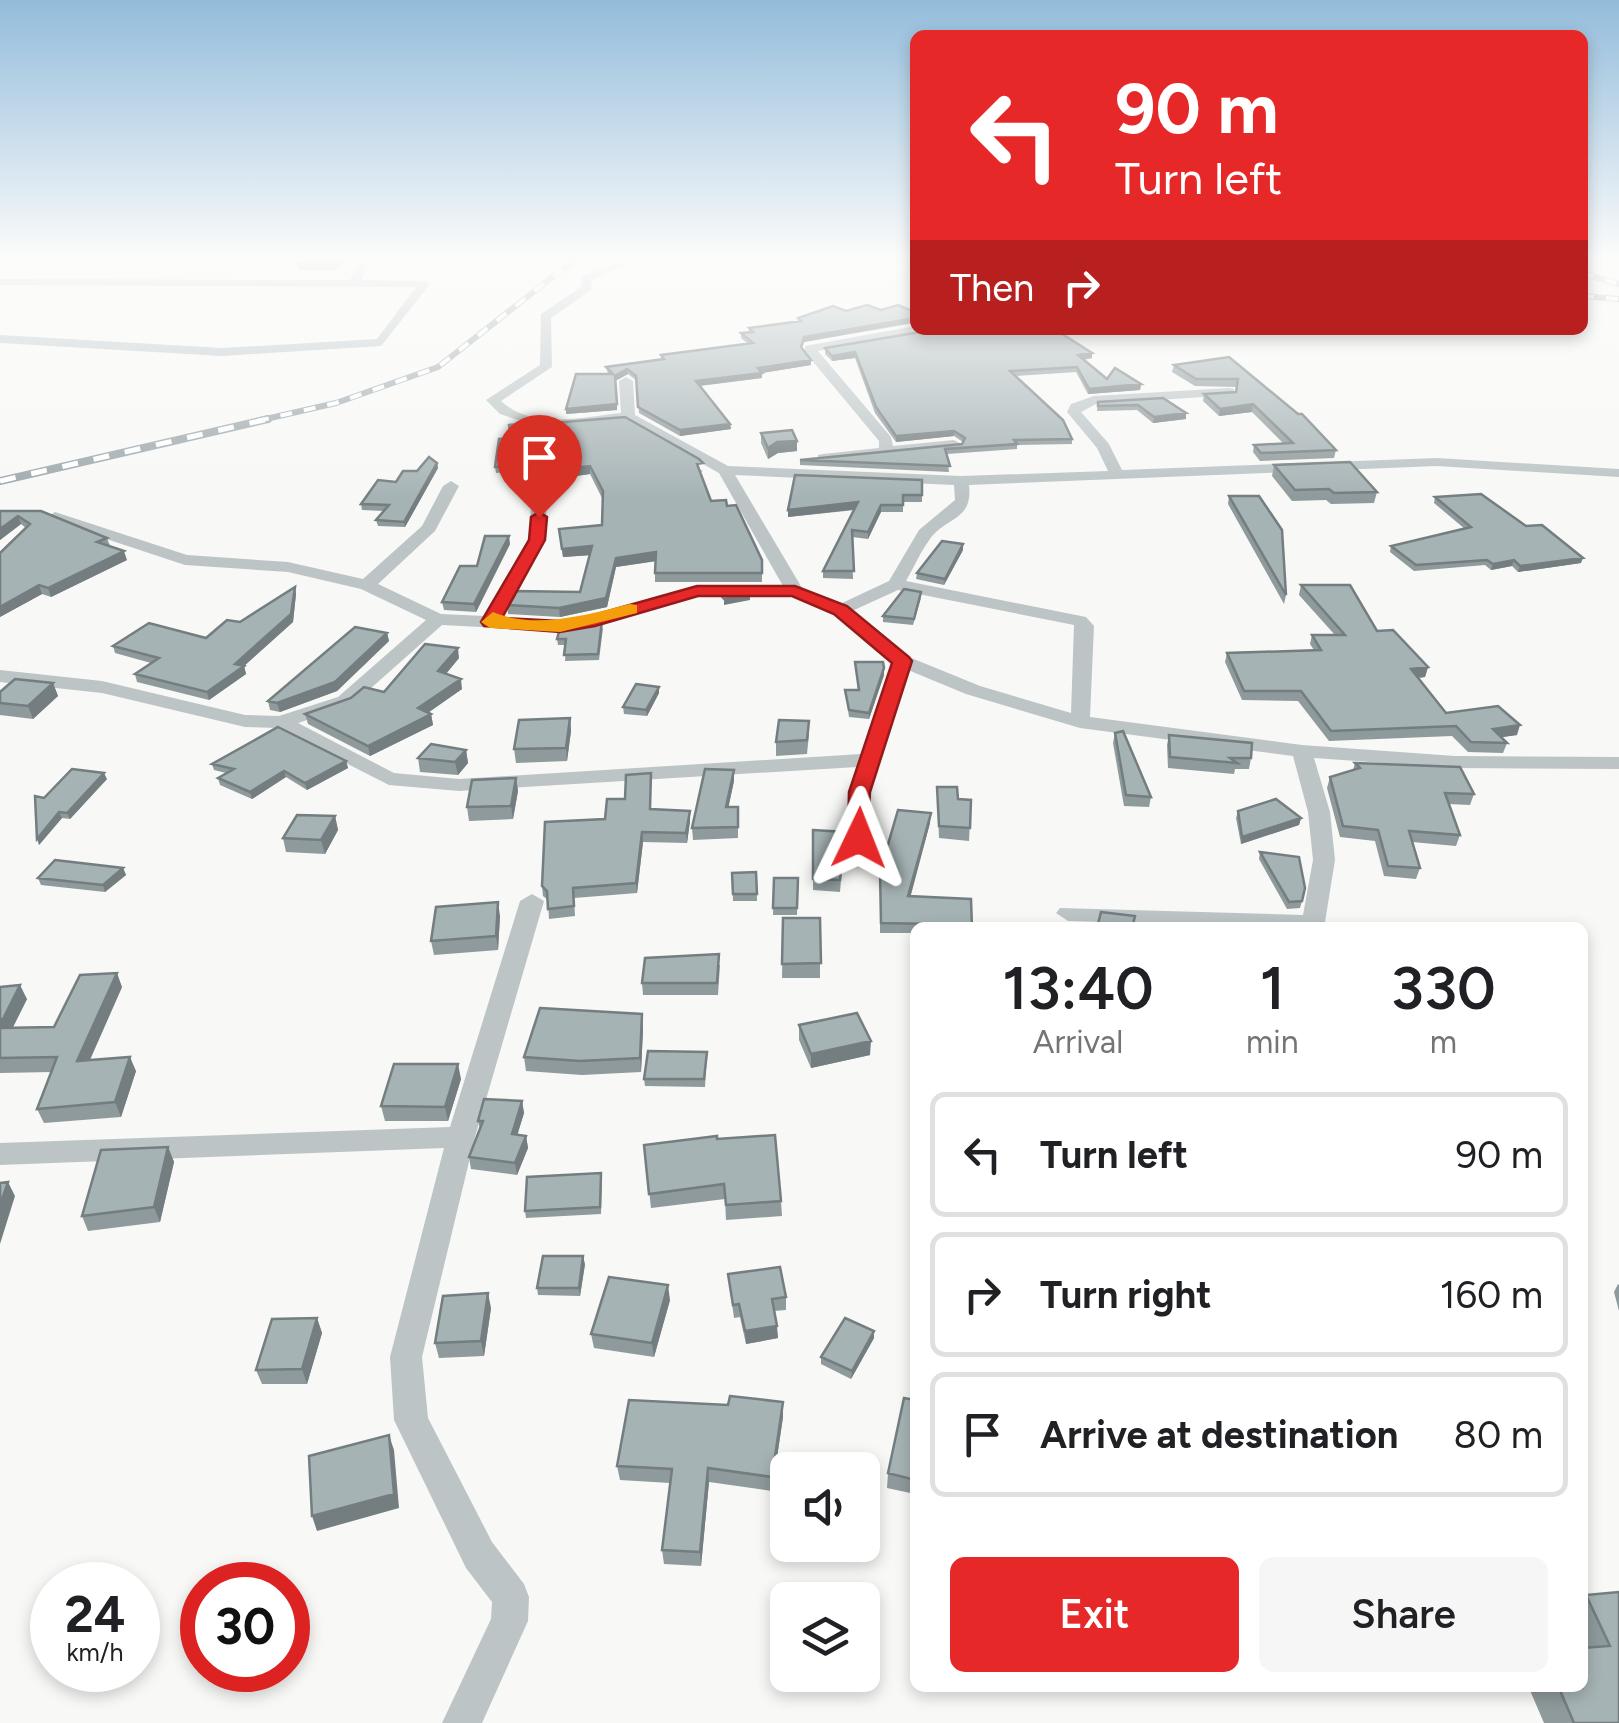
<!DOCTYPE html>
<style>
:root{--surface:#fff;--page:#f6f6f6;--text:#202124;--muted:#757577;--line:#e0e0e0;--accent:#e62828}
body{margin:0;font-family:Figtree,sans-serif;background:var(--page);color:var(--text);height:100vh;display:flex;flex-direction:column;font-size:38px;white-space:nowrap}
*{box-sizing:border-box;margin:0}
p{font-size:32px;color:var(--muted)}
.icon{flex:none;width:55px;height:55px;fill:none;stroke:currentColor;stroke-width:2;stroke-linecap:round;stroke-linejoin:round}
.map{position:relative;flex:1;overflow:hidden}
.side{position:absolute;left:910px;top:922px;width:678px;height:770px;display:flex;flex-direction:column;background:var(--surface);border-radius:15px;box-shadow:0 5px 15px #0003}
.side>*{flex:none}
.banner{position:absolute;left:910px;top:30px;width:678px;height:305px;border-radius:15px;box-shadow:0 5px 15px #0003;background:#e62828;color:#fff;overflow:hidden}
.buttons{position:absolute;left:770px;top:1452px;display:grid;gap:20px}
.buttons a{display:grid;place-items:center;width:110px;height:110px;border-radius:15px;background:var(--surface);box-shadow:0 5px 15px #0003;font-size:50px}
.speed{position:absolute;left:30px;top:1562px;display:flex;gap:20px;font-size:50px;font-weight:700;text-align:center}
.speed>*{display:grid;place-content:center;width:130px;height:130px;border-radius:50%;background:var(--surface);box-shadow:0 5px 15px #0003;line-height:1}
.speed small{font-size:25px;font-weight:400}
.speed .limit{border:15px solid #d22;background:#fff;color:#111}
.pin{position:absolute;display:grid;place-items:center;width:85px;height:85px;color:#fff;margin:-102px -42px;border-radius:50% 50% 50% 0;rotate:-45deg;box-shadow:0 0 10px #0007}
.pin .icon{rotate:45deg}
.me{position:absolute;width:110px;margin:-55px;rotate:2deg;stroke-linejoin:round;filter:drop-shadow(0 0 8px #0008)}
.turn{display:flex;align-items:center;gap:35px;height:210px;padding:0 40px;font-size:45px}
.turn .icon{width:130px;height:130px;stroke-width:2.5}
.turn b{display:block;font-size:70px;line-height:85px}
.then{display:flex;align-items:center;height:95px;padding:0 40px;background:#0003;gap:20px;font-size:38px}
.eta{display:flex;justify-content:space-evenly;align-items:center;height:170px;text-align:center}
.eta b{font-size:60px;font-weight:600;line-height:70px}
.cta{display:flex;gap:20px;margin-top:auto;padding:20px 40px}
.cta a{flex:1;height:115px;border-radius:15px;background:var(--accent);color:#fff;font-size:40px;font-weight:600;line-height:115px;text-align:center}
.cta a+a{background:var(--page);color:var(--text)}
ul{padding:0;list-style:none}
li{display:flex;align-items:center;gap:30px;height:125px;margin:0 20px 15px;padding:0 20px;border:5px solid var(--line);border-radius:15px}
li div{flex:1}
li b{display:block;font-size:38px}
li em{font-style:normal}
.map>svg:first-child{display:block}
</style>
<div class="map">
<svg width="1619" height="1723" viewBox="0 0 1619 1723">
<rect width="100%" height="100%" fill="#f8f8f6"/>
<g fill="none" stroke-linecap="round" stroke-linejoin="round">
<!-- minor -->
<path fill="#bcc4c6" fill-rule="evenodd" d="M363,257H373L361,280L424,281L430,284L381,346L222,356L0,343V335L222,348L377,339L416,287L0,285V279L350,280Z
M630,257H644L592,280L591,290L551,318L552,367L501,401C532,430 582,417 621,413L619,381L626,377L633,381L635,415L728,466L961,476L1108,471L1097,448L1067,412L1071,404L1094,396L1229,388L1234,389V395L1096,404L1081,412L1109,444L1122,470L1437,458L1619,469V477L1437,466L969,485C973,521 947,516 930,539C921,551 914,567 906,581L1086,617L1094,626L1090,717L1302,745L1455,756L1619,757V769L1455,768L1314,758L1330,812L1335,860L1324,928L1068,921L1056,913L1060,908L1303,915L1313,860L1308,812L1293,756L1080,728L966,694L908,670L870,792V838L859,845L848,838V792L857,767L459,791L389,785L277,728L245,727L102,693L0,682V670L102,681L245,715L279,716L338,697L426,620L361,589L288,572L185,565L49,520L47,517L55,512L187,555L288,562L363,579L422,526L443,486L451,481L459,486L435,531L378,584L441,614L485,616L529,540L536,426L500,414L486,400L540,365L541,314L581,287L582,276ZM626,421L719,473L783,586H697L587,617L560,621L502,617L545,540L550,427ZM735,475L954,485L955,500L919,530L889,581L840,604L802,588ZM898,590L1074,625L1071,713L980,686L909,657L852,611ZM698,596H792L834,614L892,662L861,754L459,779L394,773L298,723L352,705L442,625L560,631L595,626Z
M915,326V330H921L919,333L818,351L891,437L893,446L954,440L961,444L959,447L818,461V455L823,454L879,448V441L805,352V346Z
M532,894L544,901L475,1137L422,1357L428,1418L492,1542L524,1584L529,1597L528,1621L482,1723H442L491,1619L492,1602L466,1568L394,1420L390,1357L444,1148L0,1165V1143L450,1127L520,901Z"/>
<defs>
<path id="rail-far1" d="M1582,273L1619,284
M1582,296L1619,299
M257,421L336,403L438,367L578,257"/>
<path id="rail" d="M0,481L268,419"/>
</defs>
<!-- rail-far1 casing -->
<use href="#rail-far1" stroke="#9ea9ad" stroke-width="6"/>
<!-- rail casing -->
<use href="#rail" stroke="#9ea9ad" stroke-width="8"/>
<!-- rail-far1 -->
<use href="#rail-far1" stroke="#fff" stroke-width="4" stroke-dasharray="12" stroke-linecap="butt"/>
<!-- rail -->
<use href="#rail" stroke="#fff" stroke-width="5" stroke-dasharray="16" stroke-linecap="butt"/>
</g>
<!-- wall -->
<path fill="#8f9a9c" d="M304,257H348L335,270H299L298,263Z
M881,310L915,312V323L804,342L802,348L811,365L762,373V378L700,386L730,424L731,429L680,436L639,413L637,381L628,374L615,381L617,410L566,414L608,374L606,367L661,359V355L748,344L741,338V333L749,332V328L798,321V318L846,311Z
M920,332L1092,353V358L1083,360L1107,379L1141,384L1140,390L1088,394L1076,372L1015,376L1072,439V444L1017,445V449L947,454L949,472L800,465V460L962,444L963,442L954,436L896,442L875,413L855,358L832,361L825,354V348Z
M1229,357L1336,450L1334,458L1260,461L1253,452L1254,445L1284,444L1252,412L1219,416L1203,401L1204,394L1236,392L1237,387L1195,386L1172,372L1174,365Z
M1163,398L1186,419L1153,423L1137,410L1097,411L1098,402Z
M531,423L530,470L496,473L495,467L511,438Z
M553,423L703,471L700,472L711,501L727,506L762,560V582H655V561L616,567L607,607L560,617L508,614L507,605L580,592L590,555L563,557L559,529L602,525V498L590,474L555,479Z
M761,433L797,451L778,453L768,459L761,443Z
M437,463L438,468L405,527L378,526L376,520L384,511L362,510L361,504L396,482Z
M1274,465L1377,492L1374,503L1331,504L1326,500L1292,501L1272,476Z
M922,480V502H903V512H881L868,539L852,537L853,579L823,578V571L855,510L788,517V510Z
M1229,496L1286,595L1284,604L1228,504Z
M1435,497L1526,526L1581,563L1518,572L1512,566L1491,570L1485,565L1414,571L1390,552L1391,546L1465,529L1434,503Z
M0,511L107,538L110,546L127,560L51,597L42,594L0,617L26,528L21,524L0,540Z
M510,544L476,612L444,610L442,602L477,566Z
M963,550L944,585L916,579L917,573Z
M1301,585L1377,631L1428,667L1425,677L1418,678L1446,713L1517,735L1501,737L1507,743L1503,753L1468,752L1452,736L1329,741L1298,701L1242,700L1225,662L1227,653L1314,650L1310,644L1312,635H1335L1299,595Z
M296,594L293,622L244,666L246,674L209,700L137,682L135,674L151,663L115,653L113,646L206,638Z
M921,598L913,625L883,622V616Z
M603,628L599,660L565,661L566,645H558L557,639Z
M387,633L389,641L337,691L280,712L270,710L268,701Z
M459,658L446,674L462,689L428,713L431,714L433,725L370,756L308,724L305,714L384,692Z
M855,662L884,675L869,719L849,717L845,690H858Z
M53,683L58,696L33,719L0,715V692Z
M659,687V693L647,716L624,714L623,707Z
M570,718L571,731L567,761L516,763L514,749Z
M1115,733L1151,797L1149,807L1124,806L1113,743Z
M809,734L807,754L776,756V742Z
M1169,735L1251,758L1249,769H1235L1234,774L1168,768L1167,745Z
M466,750L468,763L458,775L420,772L418,758Z
M346,761L348,768L307,790L286,777L252,799L220,785L218,778L226,773L214,770L212,764Z
M1355,763L1474,794L1470,805L1448,804L1460,835L1456,846L1412,842L1420,868L1416,879L1384,876L1375,841L1340,837L1327,788L1330,777L1353,770Z
M651,773V809L690,821L687,843L643,842L637,893L574,898L575,916L549,919L548,900L543,896L542,886Z
M516,778L518,791L513,819L469,821L467,807Z
M107,779L70,819L62,818L39,845L44,798Z
M734,781L728,807H738V838L693,840L692,828Z
M937,787L958,799L971,800L969,841L939,838Z
M1238,811L1301,818L1299,825L1241,844L1236,818Z
M335,816L338,830L325,854L286,852L283,838Z
M930,823L910,896L972,928H915V933H880V872Z
M813,830L844,844L840,892L813,890Z
M1260,852L1302,901L1300,908L1287,909L1259,859Z
M123,868L126,875L105,892L41,885L38,878Z
M756,872L757,901H733L732,873Z
M774,878H798L797,915H773Z
M500,916L498,950L434,955L431,941Z
M783,918H820V978H782Z
M720,965L718,995H643L642,983Z
M0,987L27,999L13,1027H54L122,987L90,1060L136,1071L121,1117L44,1123L37,1109L52,1072L0,1073Z
M642,1014L643,1029L641,1072L582,1075L526,1071L524,1057Z
M799,1025L870,1055L811,1068L799,1040Z
M707,1052L705,1087L645,1086L644,1079Z
M461,1079L448,1121H385L381,1106Z
M522,1101L524,1113L517,1135L526,1136L528,1148L517,1175L471,1169L469,1157L480,1129L478,1121Z
M717,1139L781,1201L782,1216L726,1220L725,1199L651,1208L644,1145Z
M168,1147L174,1162L160,1222L88,1231L82,1216Z
M602,1180L601,1214L526,1218L525,1211Z
M585,1264L580,1296L538,1295L537,1288Z
M728,1274L786,1297V1310L774,1311L778,1338L746,1344L740,1317L734,1318Z
M1618,1284L1619,1285V1311L1614,1292Z
M670,1300L654,1357L594,1348L591,1334Z
M491,1308L484,1356L439,1358L435,1343Z
M317,1318L322,1333L307,1384H262L256,1370Z
M874,1331V1338L851,1379L821,1364V1357Z
M915,1400V1494L887,1488L888,1473Z
M783,1417L772,1491L709,1482L701,1566L664,1564L662,1550L670,1483L620,1480L617,1466Z
M1619,1592V1723H1544L1529,1688H1582V1600L1586,1595Z"/>
<!-- shaded-wall -->
<path fill="#747d7f" d="M340,257H348L335,270L333,263Z
M915,317L914,322L804,342L801,352L804,337Z
M855,352V358L832,361V356Z
M1092,353V358L1078,360V355Z
M811,360V365L762,373V378L697,386L696,381Z
M627,369L628,374L615,381V376Z
M1141,384L1140,390L1088,394L1089,389Z
M617,404V410L566,414V409Z
M1253,404L1252,412L1219,416L1220,409Z
M1186,413V419L1153,423L1154,417Z
M730,424L731,429L680,436V430Z
M954,431V436L896,442V436Z
M797,441V451L778,453L768,459V448L777,442Z
M437,463L438,468L405,527L404,522Z
M590,466V474L555,479L554,470Z
M858,502V509L788,517V510Z
M881,505V512L868,539V532Z
M18,516L21,524L0,540V529Z
M509,536L510,544L476,612L474,604Z
M963,544V550L944,585L945,579Z
M592,546L593,555L563,557L562,549Z
M124,551L127,560L51,597L48,588Z
M656,552L657,561L616,567L607,607L560,617L559,608L606,598L616,558Z
M1583,558L1581,563L1518,572L1520,566Z
M1514,560L1512,566L1491,570L1493,564Z
M39,585L42,594L0,617V607Z
M295,587L296,594L293,622L244,666L246,674L209,700L207,692L235,664Z
M750,594V600L724,605V599Z
M387,633L389,641L337,691L280,712L277,703Z
M458,648L459,658L440,681L438,671Z
M1428,667L1425,677L1408,679L1411,669Z
M884,668V675L869,719V713Z
M461,679L462,689L420,718L418,708Z
M53,683L58,696L33,719L28,706Z
M659,687V693L647,716L646,710Z
M431,714L433,725L370,756L368,746Z
M570,718L571,731L567,761L566,748Z
M1520,725L1517,735L1490,739L1493,729Z
M466,750L468,763L458,775L455,762Z
M346,761L348,768L307,790L305,783Z
M734,770V781L726,819V807Z
M284,771L286,777L252,799L250,792Z
M104,773L107,779L70,819L67,813Z
M516,778L518,791L513,819L511,806Z
M690,811V821L687,843L686,833Z
M59,812L62,818L39,845L37,839Z
M931,813L930,823L908,906V896Z
M335,816L338,830L325,854L321,840Z
M1301,818L1299,825L1241,844L1242,837Z
M642,832L643,842L637,893L636,883Z
M123,868L126,875L105,892L103,885Z
M498,902L500,916L498,950L496,936Z
M117,973L122,987L83,1075L77,1061Z
M20,985L27,999L10,1033L0,1035V1019Z
M642,1014L643,1029L641,1072L640,1058Z
M871,1041L870,1055L811,1068V1054Z
M130,1057L136,1071L121,1117L115,1102Z
M458,1064L461,1079L448,1121L445,1107Z
M522,1101L524,1113L514,1146L512,1134Z
M526,1136L528,1148L517,1175L515,1163Z
M168,1147L174,1162L160,1222L154,1207Z
M8,1182L15,1196L0,1244V1205Z
M583,1256L585,1264L580,1296L579,1288Z
M668,1285L670,1300L654,1357L652,1343Z
M488,1293L491,1308L484,1356L481,1341Z
M317,1318L322,1333L307,1384L302,1369Z
M777,1326L778,1338L746,1344L745,1331Z
M874,1331V1338L851,1379L852,1371Z
M783,1402V1417L772,1491V1477Z
M389,1435L394,1450L399,1508L317,1531L312,1516Z
M708,1468L709,1482L701,1566L700,1552Z"/>
<!-- building -->
<path fill="#a6b3b5" stroke="#747d7f" stroke-width="2.5" d="M304,257H340L333,263H298Z
M867,305L881,310L898,305L915,312V318L804,337L801,347L811,360L758,368L762,373L696,381L730,424L680,430L638,407L636,376L627,369L615,376L617,404L566,409L576,374H613L606,367L664,359L661,355L753,343L741,333L753,332L749,328L801,321L798,318L833,306L846,311Z
M921,330H1056L1092,353L1078,355L1107,379L1115,368L1141,384L1089,389L1077,367L1010,371L1063,420L1072,439L1014,440L1017,444L945,449L950,466L800,460L962,444L965,438L954,431L896,436L876,407L855,352L832,356L825,348L920,332Z
M1229,357L1298,414H1302L1336,450L1261,453L1254,445L1293,443L1253,404L1220,409L1204,394L1236,392L1238,379H1196L1174,365Z
M1163,398L1186,413L1154,417L1138,405L1098,406V402Z
M625,417L699,459L703,463L697,464L711,501L726,500L727,506L736,505L762,560V573H655L656,552L616,558L606,598L559,608L507,605L514,591L580,592L592,546L562,549L559,529L602,525L603,491L590,466L554,470L553,423Z
M531,423L529,465L495,467L499,439L511,438L509,425Z
M792,430L797,441L777,442L768,448L761,433Z
M429,457L437,463L404,522L376,520L389,505L361,504L378,480L396,482L403,471H417Z
M1350,462L1377,492L1334,493L1329,489L1295,490L1274,465Z
M795,475L922,480V495H903V505H881L868,532L852,530L854,571H823L858,502L788,510Z
M1481,494L1526,526L1542,525L1583,558L1520,566L1514,560L1493,564L1487,560L1416,565L1391,546L1471,527L1435,497Z
M1229,496H1259L1282,530L1286,595Z
M0,511H41L107,538L97,542L124,551L48,588L39,585L0,607V553L30,524L18,516L0,529Z
M485,536H509L474,604L442,602L460,566H477Z
M942,541L963,544L945,579L917,573Z
M1301,585H1350L1377,631L1393,630L1428,667L1411,669L1446,713L1498,706L1520,725L1493,729L1507,743L1471,742L1456,726L1331,731L1301,691H1244L1227,653L1321,650L1312,635H1345Z
M295,587L291,614L235,664L244,666L207,692L135,674L159,658L113,646L149,623L206,638L227,620L240,622Z
M904,589L921,592L914,619L883,616Z
M720,594H750L724,599Z
M602,621L598,654L564,655L566,639H557L560,628Z
M355,627L387,633L335,682L277,703L268,701Z
M425,644L458,648L438,671L461,679L418,708L431,714L368,746L305,714L351,698L364,687L384,692Z
M855,662H883L884,668L869,713L849,710L845,690H859Z
M15,679L53,683L28,706L0,703V692Z
M636,684L659,687L646,710L623,707Z
M570,718L566,748L514,749L519,720Z
M779,720L809,721L807,740L776,742Z
M278,727L346,761L305,783L284,771L250,792L218,778L234,769L212,764Z
M1123,731L1151,797L1126,795L1115,733Z
M1169,735L1252,743L1251,758H1230L1237,763L1170,757Z
M431,744L466,750L455,762L418,758Z
M1355,763L1460,767L1474,794L1445,793L1460,835L1409,831L1420,868L1388,866L1378,830L1343,826L1330,777L1360,768Z
M72,769L104,773L67,813L59,812L37,839L35,796L44,798Z
M705,769L734,770L726,807H738V827L692,828Z
M651,773L650,809L690,811L686,833L642,832L636,883L573,888L574,906L548,909L547,891L542,886L545,822L605,819L607,799H625L626,775Z
M516,778L511,806L467,807L472,780Z
M937,787H957L958,799L971,800L970,828L939,826Z
M1276,799L1301,818L1242,837L1238,811Z
M898,810L931,813L908,896L971,899L972,928H933V924L881,923L880,872Z
M297,815L335,816L321,840L283,838Z
M813,830L845,832L840,880L813,879Z
M1260,852L1299,857L1305,888L1302,901L1289,902Z
M55,860L123,868L103,885L38,878Z
M756,872L757,894H733L732,873Z
M774,878H798L797,908H773Z
M498,902L496,936L431,941L436,907Z
M1101,912L1135,916L1132,928H1097Z
M783,918H820L821,963L782,964Z
M719,954L717,983H642L645,958Z
M117,973L77,1061L130,1057L115,1102L37,1109L57,1057L0,1058V1028L54,1027L80,975Z
M20,985L3,1019H0V987Z
M540,1008L642,1014L640,1058L580,1061L524,1057Z
M857,1013L871,1041L811,1054L799,1025Z
M648,1051L707,1052L704,1079H644Z
M394,1064H458L445,1107L381,1106Z
M484,1099L522,1101L512,1134L526,1136L515,1163L469,1157L483,1121H478Z
M775,1135L781,1201L726,1205L724,1184L649,1194L644,1145L717,1136V1139Z
M168,1147L154,1207L82,1216L101,1150Z
M601,1173L600,1207L525,1211L527,1177Z
M8,1182L0,1205V1183Z
M543,1256H583L579,1288H537Z
M780,1267L786,1297L772,1299L777,1326L745,1331L739,1304L733,1305L728,1274Z
M609,1277L668,1285L652,1343L591,1334Z
M488,1293L481,1341L435,1343L443,1296Z
M317,1318L302,1369L256,1370L272,1319Z
M845,1318L874,1331L852,1371L821,1357Z
M730,1396L783,1402L772,1477L708,1468L700,1552L662,1550L672,1469L617,1466L629,1400L728,1405Z
M904,1398L915,1400V1480L888,1473Z
M389,1435L394,1494L312,1516L309,1456Z
M1619,1592V1723H1574L1559,1688H1582V1648L1610,1646L1586,1595Z"/>
<!-- sky -->
<linearGradient id="sky" x2="0" y2="1"><stop stop-color="#93bcdb"/><stop offset="0.52" stop-color="#fcfcfb"/><stop offset="1" stop-color="#fcfcfb" stop-opacity="0"/></linearGradient>
<rect width="1619" height="498" fill="url(#sky)"/>
<!-- route -->
<path fill="#e62828" stroke="#961a1a" stroke-width="2.5" d="M539,512L547,517L545,540L502,618L560,621L587,617L697,586H795L847,606L909,657L912,661L870,792L867,843H851L848,838L849,792L892,663L834,614L792,596H698L595,626L560,632L484,626L481,622L529,540L531,517Z"/>
<!-- slow -->
<path fill="#f59e0b" d="M630,604L637,605V613L560,632L490,628L481,622L493,612C536,630 585,615 630,604Z"/>
</svg>
<div class="buttons">
<a><svg class="icon" aria-label="sound" viewBox="0 0 24 24"><path d="M4 9h4l5-4v14l-5-4H4zM17 9q2 3 0 6"/></svg></a>
<a><svg class="icon" aria-label="layers" viewBox="0 0 24 24"><path d="M12 4l9 5-9 5-9-5zM3 14l9 5 9-5"/></svg></a>
</div>
<div class="speed"><div>24<small>km/h</small></div><div class="limit">30</div></div>
<div class="pin" style="left:539px;top:517px;background:#d93025"><svg class="icon" aria-label="arrive" viewBox="0 0 24 24"><path d="M6 21V4h12l-3 4 3 4H6"/></svg></div>
<svg class="me" style="left:859px;top:838px" viewBox="-20 -20 40 40"><path d="M0-17L14 15 0 8-14 15z" fill="#e62828" stroke="#fff" stroke-width="4"/></svg>
<div class="banner">
<div class="turn"><svg class="icon" aria-label="left" viewBox="0 0 24 24"><path d="M17 20v-9H6M10 6l-5 5 5 5"/></svg><div><b>90 m</b>Turn left</div></div>
<div class="then">Then<svg class="icon" aria-label="right" viewBox="0 0 24 24"><path d="M7 20v-9h11M14 6l5 5-5 5"/></svg></div>
</div>
<section class="side">
<div class="eta">
<div><b>13:40</b><p>Arrival</p></div>
<div><b>1</b><p>min</p></div>
<div><b>330</b><p>m</p></div>
</div>
<ul>
<li><svg class="icon" aria-label="left" viewBox="0 0 24 24"><path d="M17 20v-9H6M10 6l-5 5 5 5"/></svg><div><b>Turn left</b></div><em>90 m</em></li>
<li><svg class="icon" aria-label="right" viewBox="0 0 24 24"><path d="M7 20v-9h11M14 6l5 5-5 5"/></svg><div><b>Turn right</b></div><em>160 m</em></li>
<li><svg class="icon" aria-label="arrive" viewBox="0 0 24 24"><path d="M6 21V4h12l-3 4 3 4H6"/></svg><div><b>Arrive at destination</b></div><em>80 m</em></li>
</ul>
<div class="cta"><a>Exit</a><a>Share</a></div>
</section>
</div>
